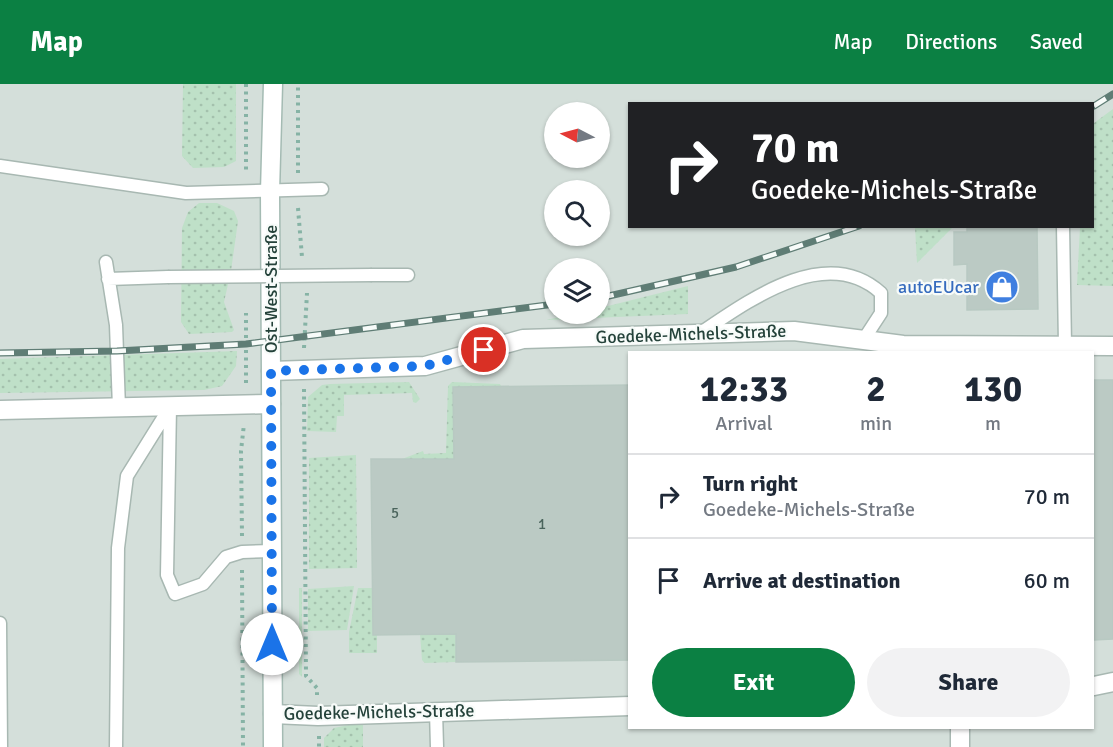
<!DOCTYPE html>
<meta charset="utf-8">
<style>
:root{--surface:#fff;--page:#f2f2f3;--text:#1f2937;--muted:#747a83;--line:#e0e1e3;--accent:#0b8043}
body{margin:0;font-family:Signika,sans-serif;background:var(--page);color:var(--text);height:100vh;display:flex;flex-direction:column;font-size:22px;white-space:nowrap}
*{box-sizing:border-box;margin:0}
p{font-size:20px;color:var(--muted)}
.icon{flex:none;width:33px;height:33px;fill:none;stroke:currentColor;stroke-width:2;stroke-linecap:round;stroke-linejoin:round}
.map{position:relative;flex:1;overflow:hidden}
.panel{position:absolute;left:628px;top:267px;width:466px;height:378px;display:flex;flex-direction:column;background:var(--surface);border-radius:0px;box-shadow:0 2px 4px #0004}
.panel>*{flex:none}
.banner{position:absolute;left:628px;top:18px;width:466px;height:126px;border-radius:0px;box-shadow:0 2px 4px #0004;background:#202124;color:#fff;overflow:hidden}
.needle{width:39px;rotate:276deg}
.controls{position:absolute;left:544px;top:18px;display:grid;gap:12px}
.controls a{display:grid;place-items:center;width:66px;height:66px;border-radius:50%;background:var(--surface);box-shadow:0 2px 4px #0004;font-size:30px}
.pin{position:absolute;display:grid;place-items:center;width:51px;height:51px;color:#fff;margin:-26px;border:3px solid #fff;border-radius:50%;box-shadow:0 2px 6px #0007}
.me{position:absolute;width:66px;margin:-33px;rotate:0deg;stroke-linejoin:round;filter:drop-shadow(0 0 4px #0008)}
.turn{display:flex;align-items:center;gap:21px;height:126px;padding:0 24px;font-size:27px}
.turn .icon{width:78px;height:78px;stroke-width:2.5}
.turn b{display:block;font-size:42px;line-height:51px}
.eta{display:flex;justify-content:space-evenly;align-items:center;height:102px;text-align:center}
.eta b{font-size:36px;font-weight:700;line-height:42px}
.cta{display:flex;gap:12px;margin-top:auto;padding:12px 24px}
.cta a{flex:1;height:69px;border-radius:36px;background:var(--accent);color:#fff;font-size:24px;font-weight:700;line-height:69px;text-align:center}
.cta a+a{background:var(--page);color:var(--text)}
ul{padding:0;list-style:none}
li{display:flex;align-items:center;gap:18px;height:84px;padding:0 24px;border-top:2px solid var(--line)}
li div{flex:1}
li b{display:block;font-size:22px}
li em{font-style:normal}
header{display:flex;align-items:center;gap:36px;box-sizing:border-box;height:84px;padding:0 30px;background:var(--accent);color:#fff}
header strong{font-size:28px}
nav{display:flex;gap:33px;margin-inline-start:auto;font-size:21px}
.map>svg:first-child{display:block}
</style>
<header>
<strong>Map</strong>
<nav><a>Map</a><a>Directions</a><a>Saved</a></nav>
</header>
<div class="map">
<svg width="1113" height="663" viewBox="0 0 1113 663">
<defs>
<pattern id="grass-dots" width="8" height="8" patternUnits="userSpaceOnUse" patternTransform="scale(1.5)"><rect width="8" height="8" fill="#bfe0c8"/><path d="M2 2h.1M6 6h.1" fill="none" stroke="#a4c1ad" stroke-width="1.8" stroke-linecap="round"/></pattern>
</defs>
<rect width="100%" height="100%" fill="#e6efeb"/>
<!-- built -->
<path fill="#d4dfda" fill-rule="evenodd" d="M0,0H1113V663H0ZM630,20H1094V142H630ZM555,28H600V74H555ZM555,106H600V152H555ZM555,184H600V230H555ZM630,268H1094V644H630Z"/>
<!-- grass -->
<path fill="url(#grass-dots)" d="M183,0H236V77L224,83L193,84L182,72Z
M1113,25V202L1077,201L1080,143L1094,142V39Z
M199,119H217L234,127L238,137L231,187L224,218L234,246L232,248L189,250L181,238L182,144L188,128Z
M915,143V142L953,143L917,179Z
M688,202V230L546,236L574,230H600V224Z
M237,267L236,282L222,302L204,306L0,309V275Z
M409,298L420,315L416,319L413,318L412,309L344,311V332H337L336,348L307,347L308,313L322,301L330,300Z
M452,298L500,300L501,302L453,303L456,578L425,579L422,576L420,550L418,375H402L423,367L424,370L446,369L448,302Z
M356,371L357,484L309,485V374Z
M354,502L347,546L308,547V505Z
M299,504H302V593L299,590Z
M358,504H372L373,550L377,551V569H349V548Z
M363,638V663H324V654L334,644Z"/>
<!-- building -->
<path fill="#bbcac4" stroke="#b8c9c2" stroke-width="1.5" d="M967,142H1037L1038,225L967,226V180L954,181V148H967Z
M1094,296H1113V555L1094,556Z
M630,301V576L456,578V550L373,551L371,375H454L453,303Z"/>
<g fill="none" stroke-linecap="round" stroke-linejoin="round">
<defs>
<path id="lane" d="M0,82L186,109L322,105
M1063,142L1065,261
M106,178L116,241L119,324
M372,191H408
M108,195L168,193
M699,250C748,217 826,159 881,209V229L864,255
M170,323L167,491L175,510L203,500L226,473L242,468L272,467
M0,539L1,663
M436,627L437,663
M116,663L118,464L127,392L170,323"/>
<path id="street" d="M271,287L425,282L523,255L794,247L903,261L1113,262
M0,326L271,320
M1094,602L1113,598
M273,630L318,632L630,622
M960,644V663"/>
<path id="secondary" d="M273,663L270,108L273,0"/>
</defs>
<!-- lane casing -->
<use href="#lane" stroke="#a8b8b2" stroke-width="15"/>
<!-- street casing -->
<use href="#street" stroke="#a8b8b2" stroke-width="21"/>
<!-- secondary casing -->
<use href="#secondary" stroke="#a4bbb3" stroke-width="21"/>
<!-- path -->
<path stroke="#86b3a5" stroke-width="4" stroke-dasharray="3 4.5" stroke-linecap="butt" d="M246,0V89
M298,89V0
M298,124L302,173
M304,264L307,209
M246,299V229
M304,305L306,592L317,604V611
M242,452L241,367L244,340
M242,486L243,663
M319,652V663"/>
<!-- lane -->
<use href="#lane" stroke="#fff" stroke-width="12"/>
<!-- street -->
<use href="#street" stroke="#fff" stroke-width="18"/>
<!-- secondary -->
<use href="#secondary" stroke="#fff" stroke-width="18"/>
<defs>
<path id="rail" d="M1094,22L1113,10
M600,214L736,183L859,142
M0,269L117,267L246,260L555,220"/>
</defs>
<!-- rail casing -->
<use href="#rail" stroke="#5f7d75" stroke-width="7"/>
<!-- rail -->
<use href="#rail" stroke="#f7fbf9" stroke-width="4.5" stroke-dasharray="14" stroke-linecap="butt"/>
<defs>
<path id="lane-bridge" d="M168,193L372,191"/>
</defs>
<!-- lane-bridge casing -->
<use href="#lane-bridge" stroke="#a8b8b2" stroke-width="15" stroke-linecap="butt"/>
<!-- lane-bridge -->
<use href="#lane-bridge" stroke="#fff" stroke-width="12"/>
</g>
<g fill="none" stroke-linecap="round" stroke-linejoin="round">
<!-- route -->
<path stroke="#1a73e8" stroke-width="10" stroke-dasharray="0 18" d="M272,560L271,287L425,282L484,266"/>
</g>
<!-- icons -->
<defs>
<symbol id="shop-disc" viewBox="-11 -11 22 22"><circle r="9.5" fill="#3f7fe0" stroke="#f7fbf9"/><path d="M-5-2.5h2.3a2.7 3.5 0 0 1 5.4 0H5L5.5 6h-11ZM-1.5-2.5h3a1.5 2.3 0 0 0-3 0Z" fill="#fff"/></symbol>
</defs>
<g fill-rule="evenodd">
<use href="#shop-disc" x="983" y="184" width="38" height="38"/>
</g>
<g text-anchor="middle" stroke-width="4.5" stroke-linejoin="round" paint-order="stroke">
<!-- number labels -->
<g font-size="15" fill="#4a645c">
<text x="395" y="434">5</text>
<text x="542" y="445">1</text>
</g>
<!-- shop labels -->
<g font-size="18" fill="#366cbe" stroke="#f7fbf9" text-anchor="end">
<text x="979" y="209">autoEUcar</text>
</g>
<!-- street labels -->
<g font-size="18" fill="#24423a" stroke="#f7fbf9">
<text transform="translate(271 205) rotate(-90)" y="6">Ost-West-Straße</text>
<text transform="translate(691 250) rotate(-2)" y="6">Goedeke-Michels-Straße</text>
<text transform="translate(379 628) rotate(-1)" y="6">Goedeke-Michels-Straße</text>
</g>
</g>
</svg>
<div class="controls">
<a><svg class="needle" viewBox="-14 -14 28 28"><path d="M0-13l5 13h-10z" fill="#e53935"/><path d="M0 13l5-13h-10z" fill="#747a83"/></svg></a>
<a><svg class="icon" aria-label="search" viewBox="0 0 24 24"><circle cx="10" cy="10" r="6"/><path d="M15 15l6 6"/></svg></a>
<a><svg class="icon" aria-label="layers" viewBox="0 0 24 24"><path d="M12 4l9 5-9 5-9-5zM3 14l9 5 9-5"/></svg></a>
</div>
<div class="pin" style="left:484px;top:266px;background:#d93025"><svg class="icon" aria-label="arrive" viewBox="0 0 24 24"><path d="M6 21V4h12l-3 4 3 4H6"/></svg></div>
<svg class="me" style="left:272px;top:560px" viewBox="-20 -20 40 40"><circle r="19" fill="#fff"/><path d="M0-13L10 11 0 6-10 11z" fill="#1a73e8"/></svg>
<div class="banner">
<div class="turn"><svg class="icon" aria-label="right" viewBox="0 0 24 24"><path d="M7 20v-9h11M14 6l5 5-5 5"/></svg><div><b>70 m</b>Goedeke-Michels-Straße</div></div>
</div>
<section class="panel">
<div class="eta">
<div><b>12:33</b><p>Arrival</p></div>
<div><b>2</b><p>min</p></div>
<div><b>130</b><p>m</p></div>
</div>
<ul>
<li><svg class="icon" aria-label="right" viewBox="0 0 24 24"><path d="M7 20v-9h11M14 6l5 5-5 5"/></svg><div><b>Turn right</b><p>Goedeke-Michels-Straße</p></div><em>70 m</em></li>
<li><svg class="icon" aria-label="arrive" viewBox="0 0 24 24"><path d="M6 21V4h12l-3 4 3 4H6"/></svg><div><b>Arrive at destination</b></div><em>60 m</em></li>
</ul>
<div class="cta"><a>Exit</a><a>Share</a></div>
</section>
</div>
